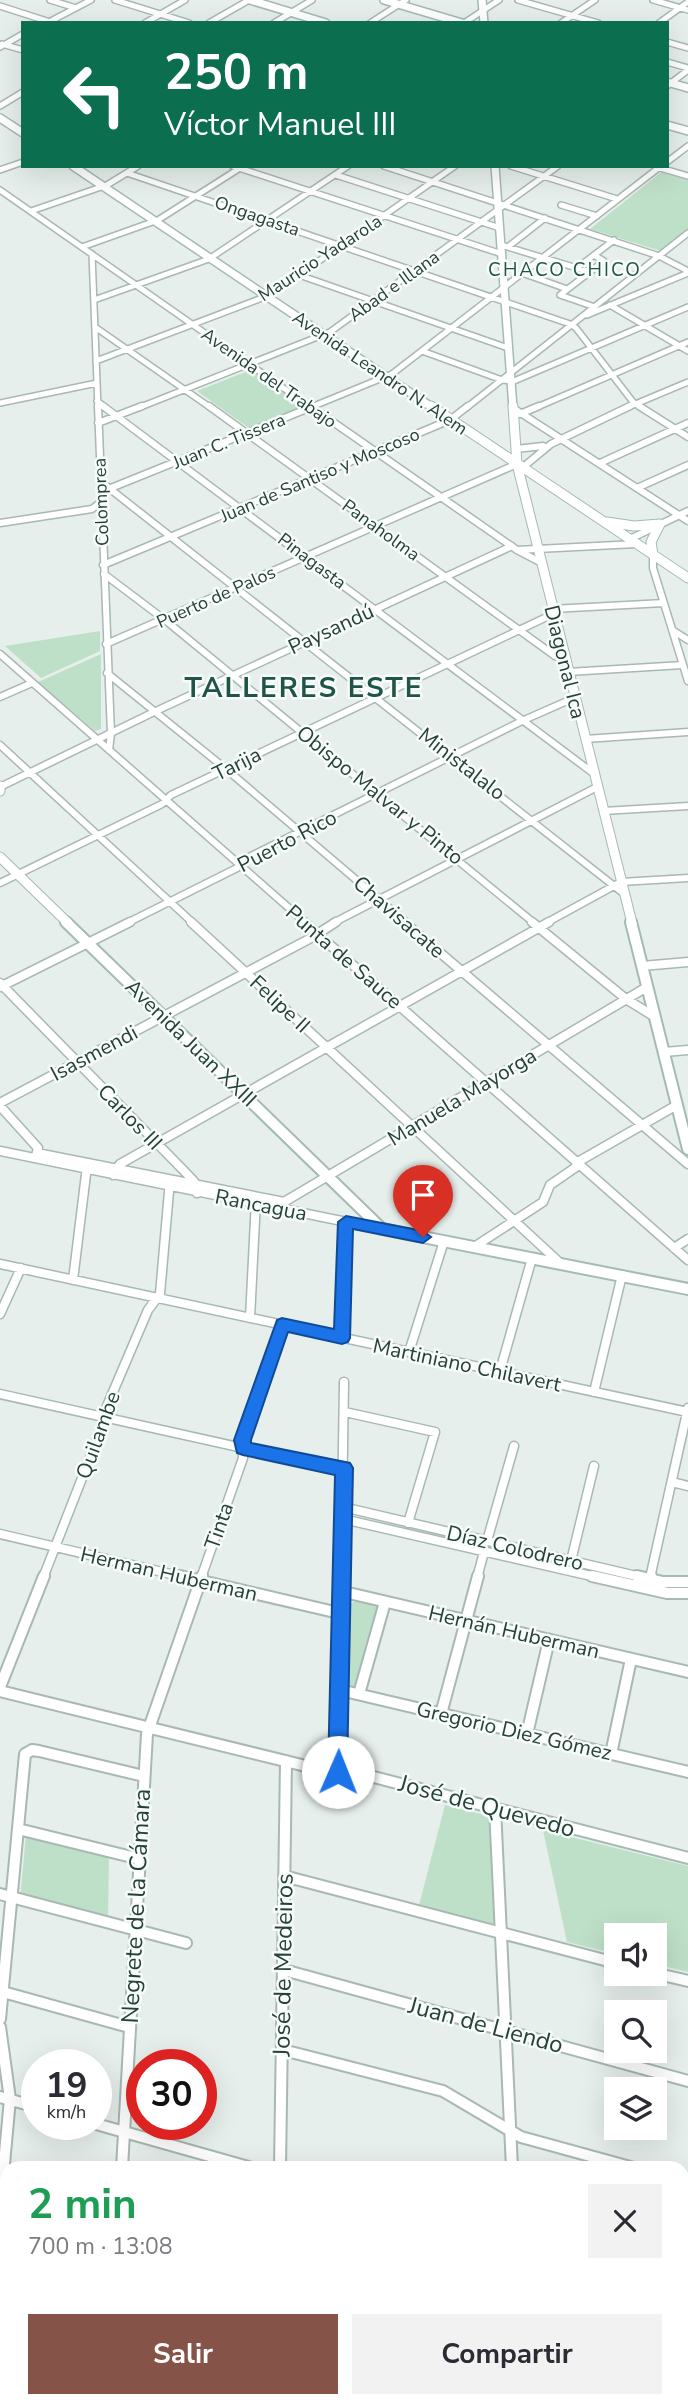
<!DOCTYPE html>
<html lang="es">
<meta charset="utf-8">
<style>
:root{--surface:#fff;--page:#f2f2f3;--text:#2b2b33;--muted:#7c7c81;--accent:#855347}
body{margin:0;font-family:"Nunito Sans",sans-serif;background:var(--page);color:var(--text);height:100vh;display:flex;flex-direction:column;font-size:26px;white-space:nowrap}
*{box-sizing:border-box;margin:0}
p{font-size:23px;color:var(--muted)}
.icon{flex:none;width:38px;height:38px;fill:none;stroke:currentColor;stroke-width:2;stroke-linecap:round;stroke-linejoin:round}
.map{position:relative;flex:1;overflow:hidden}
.drawer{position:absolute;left:0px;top:2161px;width:690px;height:247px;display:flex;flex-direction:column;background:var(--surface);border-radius:21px 21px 0 0;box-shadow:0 7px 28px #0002}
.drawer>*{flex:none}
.guide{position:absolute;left:21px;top:21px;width:648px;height:147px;border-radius:0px;box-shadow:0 7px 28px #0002;background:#0b6e4f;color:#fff;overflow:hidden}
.tools{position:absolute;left:604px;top:1923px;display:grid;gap:14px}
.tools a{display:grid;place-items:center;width:63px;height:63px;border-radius:0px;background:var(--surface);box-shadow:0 7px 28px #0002;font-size:35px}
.speed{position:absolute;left:21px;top:2049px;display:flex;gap:14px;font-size:35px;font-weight:700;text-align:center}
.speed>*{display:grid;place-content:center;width:91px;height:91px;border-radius:50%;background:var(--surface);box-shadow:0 7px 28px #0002;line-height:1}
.speed small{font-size:18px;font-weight:400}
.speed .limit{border:10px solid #d22;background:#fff;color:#111}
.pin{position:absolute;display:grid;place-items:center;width:60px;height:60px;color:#fff;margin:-72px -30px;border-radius:50% 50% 50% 0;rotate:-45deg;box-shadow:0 0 7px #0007}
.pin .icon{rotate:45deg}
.me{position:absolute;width:77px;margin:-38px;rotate:1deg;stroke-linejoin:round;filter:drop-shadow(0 0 5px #0008)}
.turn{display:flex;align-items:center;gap:24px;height:147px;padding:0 28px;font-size:32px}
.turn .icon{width:91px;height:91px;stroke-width:2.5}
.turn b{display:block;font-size:49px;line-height:60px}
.round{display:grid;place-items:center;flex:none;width:74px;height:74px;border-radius:0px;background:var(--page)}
.summary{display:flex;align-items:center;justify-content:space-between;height:119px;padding:0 28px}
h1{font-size:42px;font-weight:700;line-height:52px;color:#1e9e55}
.action{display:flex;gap:14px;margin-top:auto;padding:14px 28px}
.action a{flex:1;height:80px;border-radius:0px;background:var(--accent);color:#fff;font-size:28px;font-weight:700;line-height:80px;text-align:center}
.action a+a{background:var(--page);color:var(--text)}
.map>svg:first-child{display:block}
</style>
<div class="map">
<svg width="688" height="2407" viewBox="0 0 688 2407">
<rect width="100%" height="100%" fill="#e6efeb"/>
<!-- green -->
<path fill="#bfe0c8" d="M664,170L688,177V229L661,251L590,229Z
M253,369L305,405L249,428L197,391Z
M100,631V651L41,678L5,646Z
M101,654V729L95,731L38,682Z
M355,1601L377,1606L379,1610L356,1687L351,1688L346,1685L349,1605Z
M445,1805L493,1817L497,1925L419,1905Z
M543,1830L688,1866V1972L655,1964L654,1936H616V1954L567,1942Z
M26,1834L109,1855L108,1922L20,1900Z"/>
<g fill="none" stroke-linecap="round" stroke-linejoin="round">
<defs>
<path id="minor-far3" d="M50,0L76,8
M115,0L189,23
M518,0L598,23
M653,0L688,10
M0,6L53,23
M47,23L91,0
M145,23L185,0
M209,23L249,0
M274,23L312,0
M370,23L406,0
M464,23L499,0
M561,23L595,0
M659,23L688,2
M667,42L688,48
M2,44L23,50
M0,47L23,34
M667,62L688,68
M667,86L688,70
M0,106L23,92
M667,162L688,146
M233,166L502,254
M384,166L659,256L688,271
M511,166L617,199
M657,167L688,176
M0,170L23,162
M127,173L570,324L576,328L633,402L642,408
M336,175L500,228
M0,190L312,408
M561,205L597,216
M31,211L107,185L138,166
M501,245L590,272
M509,246L545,218
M82,247L158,220L240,168
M92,254L98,408
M577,268L614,240
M522,273L567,289
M299,275L508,348
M94,300L209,259L348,166
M610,305L688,351
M592,306L560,295L604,261L594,255
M587,315L688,273
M95,327L211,408
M422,351L502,380L514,381L688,307
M96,361L270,295L455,166
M97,401L106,408
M0,403L97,383
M138,408L330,332L558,166
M309,408L392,374L661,166
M466,408L688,233
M535,408L688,342
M626,408L688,382"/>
<path id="minor-far2" d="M98,406L111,734L109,750
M103,406L593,773
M209,406L555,656L565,660
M310,406L517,550L540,562
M639,406L688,437
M513,408L688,521
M520,414L539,406
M98,423L142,406
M516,449L543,446
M600,463L688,423
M522,468L551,444L630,406
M100,481L623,893
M637,488L688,465
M101,492L314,406
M0,523L92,509L101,502
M630,539L688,511
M517,550L636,544
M653,555V568L688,681
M103,565L450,420L468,406
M104,574L165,620L534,923
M552,609L664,603
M672,630L688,640
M106,644L517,464
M0,654L306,923
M568,672L683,665
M107,673L226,769L407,923
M0,697L32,683
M585,739L688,732
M0,745L193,923
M2,786L156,711L512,546
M603,811L688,806
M0,883L162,804L171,795L553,614
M127,923L237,868L243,860L524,720L574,698
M333,923L597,787
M546,923L621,882L688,878"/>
<path id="minor-far1" d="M191,922L560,1263
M304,922L688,1260
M404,922L688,1164
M532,922L626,999L655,1017
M642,966L688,962
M0,983L191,1178L197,1185V1193
M0,987L130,922
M664,1052L688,1050
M0,1103L311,938L336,922
M0,1106L38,1148L36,1156
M0,1151L381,1229
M37,1153L284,1202
M576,1163L677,1105
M113,1175L120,1164L549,922
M282,1209L284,1202L647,987
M474,1247L543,1202L550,1185L579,1165
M674,1248L688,1239
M0,1264L688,1412
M73,1280L87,1166
M0,1314L21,1268
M250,1318L256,1200
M342,1337L346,1222
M409,1352L444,1241
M500,1371L532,1258
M594,1392L622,1275
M0,1394L328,1467L344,1468
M345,1412L435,1432L408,1523
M672,1482L688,1486
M343,1507L645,1578
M343,1519L600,1578
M0,1534L188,1578
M487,1541L514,1446
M571,1561L594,1466
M43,1578L102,1427L107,1406L148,1310L160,1294L170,1180
M201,1578L243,1458L242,1440L283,1325
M341,1578L344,1382
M477,1578L484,1552
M650,1578L688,1408"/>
<path id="minor" d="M180,1576L339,1613
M592,1576L667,1593H688
M637,1576L663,1582H688
M649,1583L651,1576
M340,1591L688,1672
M0,1687L44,1576
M340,1690L688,1772
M0,1691L326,1771L362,1774L688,1858
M359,1694L385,1602
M441,1714L478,1576
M527,1734L549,1640
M611,1754L631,1659
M338,1772L341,1576
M495,1808L512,2168
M18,1829L140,1859
M284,1876L616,1963
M0,1894L186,1943
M284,1970L688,2081
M654,1973L688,1981
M3,1992L129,2027
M0,2019L25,1754L32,1750L39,1751L144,1776
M0,2027L10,2099L0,2207
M283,2050L443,2091L521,2137L634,2168
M0,2097L37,2107
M96,2124L252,2168
M122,2168L147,1734L202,1576
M280,2168L286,1761
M682,2182L688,2183
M682,2291L688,2293
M0,2339L7,2342
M110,2401V2407
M634,2401L654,2407"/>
<path id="secondary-far2" d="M250,0L326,23
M384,0L462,23
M482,0L484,23
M667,82L688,88
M0,118L23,133
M667,125L688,131
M73,166L433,408
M495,166L513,408"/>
<path id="secondary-far1" d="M431,406L688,578
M513,406L517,464L632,923
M607,522L634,526L660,524
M653,555L651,542L660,524
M0,786V791
M0,857L68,923"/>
<path id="secondary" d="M66,922L382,1229L688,1289
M631,922L688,1149"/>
</defs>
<!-- minor-far3 casing -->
<use href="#minor-far3" stroke="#a8b8b2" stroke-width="8"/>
<!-- minor-far2 casing -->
<use href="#minor-far2" stroke="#a8b8b2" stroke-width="9"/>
<!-- minor-far1 casing -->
<use href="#minor-far1" stroke="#a8b8b2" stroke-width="11"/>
<!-- minor casing -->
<use href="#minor" stroke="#a8b8b2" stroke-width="14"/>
<!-- secondary-far2 casing -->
<use href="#secondary-far2" stroke="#a4bbb3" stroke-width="10"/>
<!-- secondary-far1 casing -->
<use href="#secondary-far1" stroke="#a4bbb3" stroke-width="11"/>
<!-- secondary casing -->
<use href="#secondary" stroke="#a4bbb3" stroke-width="14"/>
<!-- minor-far3 -->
<use href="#minor-far3" stroke="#fff" stroke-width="5"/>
<!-- minor-far2 -->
<use href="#minor-far2" stroke="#fff" stroke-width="6"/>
<!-- minor-far1 -->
<use href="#minor-far1" stroke="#fff" stroke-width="8"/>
<!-- minor -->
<use href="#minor" stroke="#fff" stroke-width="10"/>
<!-- secondary-far2 -->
<use href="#secondary-far2" stroke="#fff" stroke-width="7"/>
<!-- secondary-far1 -->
<use href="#secondary-far1" stroke="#fff" stroke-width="9"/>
<!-- secondary -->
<use href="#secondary" stroke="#fff" stroke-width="10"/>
</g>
<!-- route -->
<path fill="#1a73e8" stroke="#114b97" stroke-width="2" d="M346,1216L423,1231L431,1237L423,1243L353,1229L350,1338L348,1342L342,1344L288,1332L251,1440V1443L350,1463L353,1468L347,1772L345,1778L338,1781L331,1778L328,1772L335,1475L243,1455L237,1453L234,1440L277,1320L282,1318L334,1329L338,1222Z"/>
<g text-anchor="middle" stroke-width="5" stroke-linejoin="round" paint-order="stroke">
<!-- far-street labels -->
<g font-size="18" fill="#24423a" stroke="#f7fbf9">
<text transform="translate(257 216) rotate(19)" y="6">Ongagasta</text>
<text transform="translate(320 258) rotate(-33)" y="6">Mauricio Yadarola</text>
<text transform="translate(394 286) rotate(-36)" y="6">Abad e Illana</text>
<text transform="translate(380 373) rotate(34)" y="6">Avenida Leandro N. Alem</text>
<text transform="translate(269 378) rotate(35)" y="6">Avenida del Trabajo</text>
<text transform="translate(229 441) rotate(-22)" y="6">Juan C. Tissera</text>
<text transform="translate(320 475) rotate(-23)" y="6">Juan de Santiso y Moscoso</text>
<text transform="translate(101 502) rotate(-92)" y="6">Colomprea</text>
<text transform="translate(381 530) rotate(36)" y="6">Panaholma</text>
<text transform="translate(312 561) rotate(37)" y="6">Pinagasta</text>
<text transform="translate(216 597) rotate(-24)" y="6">Puerto de Palos</text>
</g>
<!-- far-neighbourhood labels -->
<g font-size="19" letter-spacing="2" fill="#1f5548" stroke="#f7fbf9">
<text x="565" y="276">CHACO CHICO</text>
</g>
<!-- street labels -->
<g font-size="21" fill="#24423a" stroke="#f7fbf9">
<text transform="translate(331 629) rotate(-25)" y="7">Paysandú</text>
<text transform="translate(565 662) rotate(76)" y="7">Diagonal Ica</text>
<text transform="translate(237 764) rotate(-26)" y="7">Tarija</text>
<text transform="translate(462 764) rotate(38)" y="7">Ministalalo</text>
<text transform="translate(380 795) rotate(39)" y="7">Obispo Malvar y Pinto</text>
<text transform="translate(287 841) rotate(-28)" y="7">Puerto Rico</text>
<text transform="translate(399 917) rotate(41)" y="7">Chavisacate</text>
<text transform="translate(344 957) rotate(41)" y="7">Punta de Sauce</text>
<text transform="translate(280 1004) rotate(43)" y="7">Felipe II</text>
<text transform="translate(191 1043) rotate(44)" y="7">Avenida Juan XXIII</text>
<text transform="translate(94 1053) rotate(-28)" y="7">Isasmendi</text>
<text transform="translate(462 1097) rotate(-31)" y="7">Manuela Mayorga</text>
<text transform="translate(130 1117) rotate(46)" y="7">Carlos III</text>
<text transform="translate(261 1205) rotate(11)" y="7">Rancagua</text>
<text transform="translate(467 1365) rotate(12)" y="7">Martiniano Chilavert</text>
<text transform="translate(98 1435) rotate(-70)" y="7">Quilambe</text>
<text transform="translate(219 1526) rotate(-71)" y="7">Tinta</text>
<text transform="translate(515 1548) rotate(13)" y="7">Díaz Colodrero</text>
<text transform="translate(169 1574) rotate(13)" y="7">Herman Huberman</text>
<text transform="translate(514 1632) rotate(13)" y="7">Hernán Huberman</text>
<text transform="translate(514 1731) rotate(13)" y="7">Gregorio Diez Gómez</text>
</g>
<!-- near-street labels -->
<g font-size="24" fill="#24423a" stroke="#f7fbf9">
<text transform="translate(487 1806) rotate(15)" y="8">José de Quevedo</text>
<text transform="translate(136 1906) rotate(-87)" y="8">Negrete de la Cámara</text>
<text transform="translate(283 1965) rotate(-89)" y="8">José de Medeiros</text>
<text transform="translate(486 2025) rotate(15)" y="8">Juan de Liendo</text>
</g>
<!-- district labels -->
<g font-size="28" font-weight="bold" letter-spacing="2" fill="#1f5548" stroke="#f7fbf9">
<text x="304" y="697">TALLERES ESTE</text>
</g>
</g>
</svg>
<div class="tools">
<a><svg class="icon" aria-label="sound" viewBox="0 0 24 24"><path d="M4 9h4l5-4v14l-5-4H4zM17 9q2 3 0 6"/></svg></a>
<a><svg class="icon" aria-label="search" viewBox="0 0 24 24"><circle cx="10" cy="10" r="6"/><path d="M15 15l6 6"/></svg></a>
<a><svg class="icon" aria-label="layers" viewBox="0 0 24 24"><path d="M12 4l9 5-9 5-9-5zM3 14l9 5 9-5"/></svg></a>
</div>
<div class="speed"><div>19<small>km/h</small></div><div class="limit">30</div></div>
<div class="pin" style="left:423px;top:1237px;background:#d93025"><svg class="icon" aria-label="arrive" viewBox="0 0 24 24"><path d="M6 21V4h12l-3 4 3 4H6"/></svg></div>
<svg class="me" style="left:338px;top:1772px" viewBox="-20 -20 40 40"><circle r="19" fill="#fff"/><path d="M0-13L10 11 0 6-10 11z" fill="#1a73e8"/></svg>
<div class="guide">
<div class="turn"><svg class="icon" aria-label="left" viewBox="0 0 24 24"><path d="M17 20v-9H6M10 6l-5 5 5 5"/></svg><div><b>250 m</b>Víctor Manuel III</div></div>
</div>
<section class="drawer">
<div class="summary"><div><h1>2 min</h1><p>700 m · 13:08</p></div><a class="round"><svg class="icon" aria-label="close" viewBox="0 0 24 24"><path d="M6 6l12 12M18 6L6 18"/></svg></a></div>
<div class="action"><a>Salir</a><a>Compartir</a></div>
</section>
</div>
